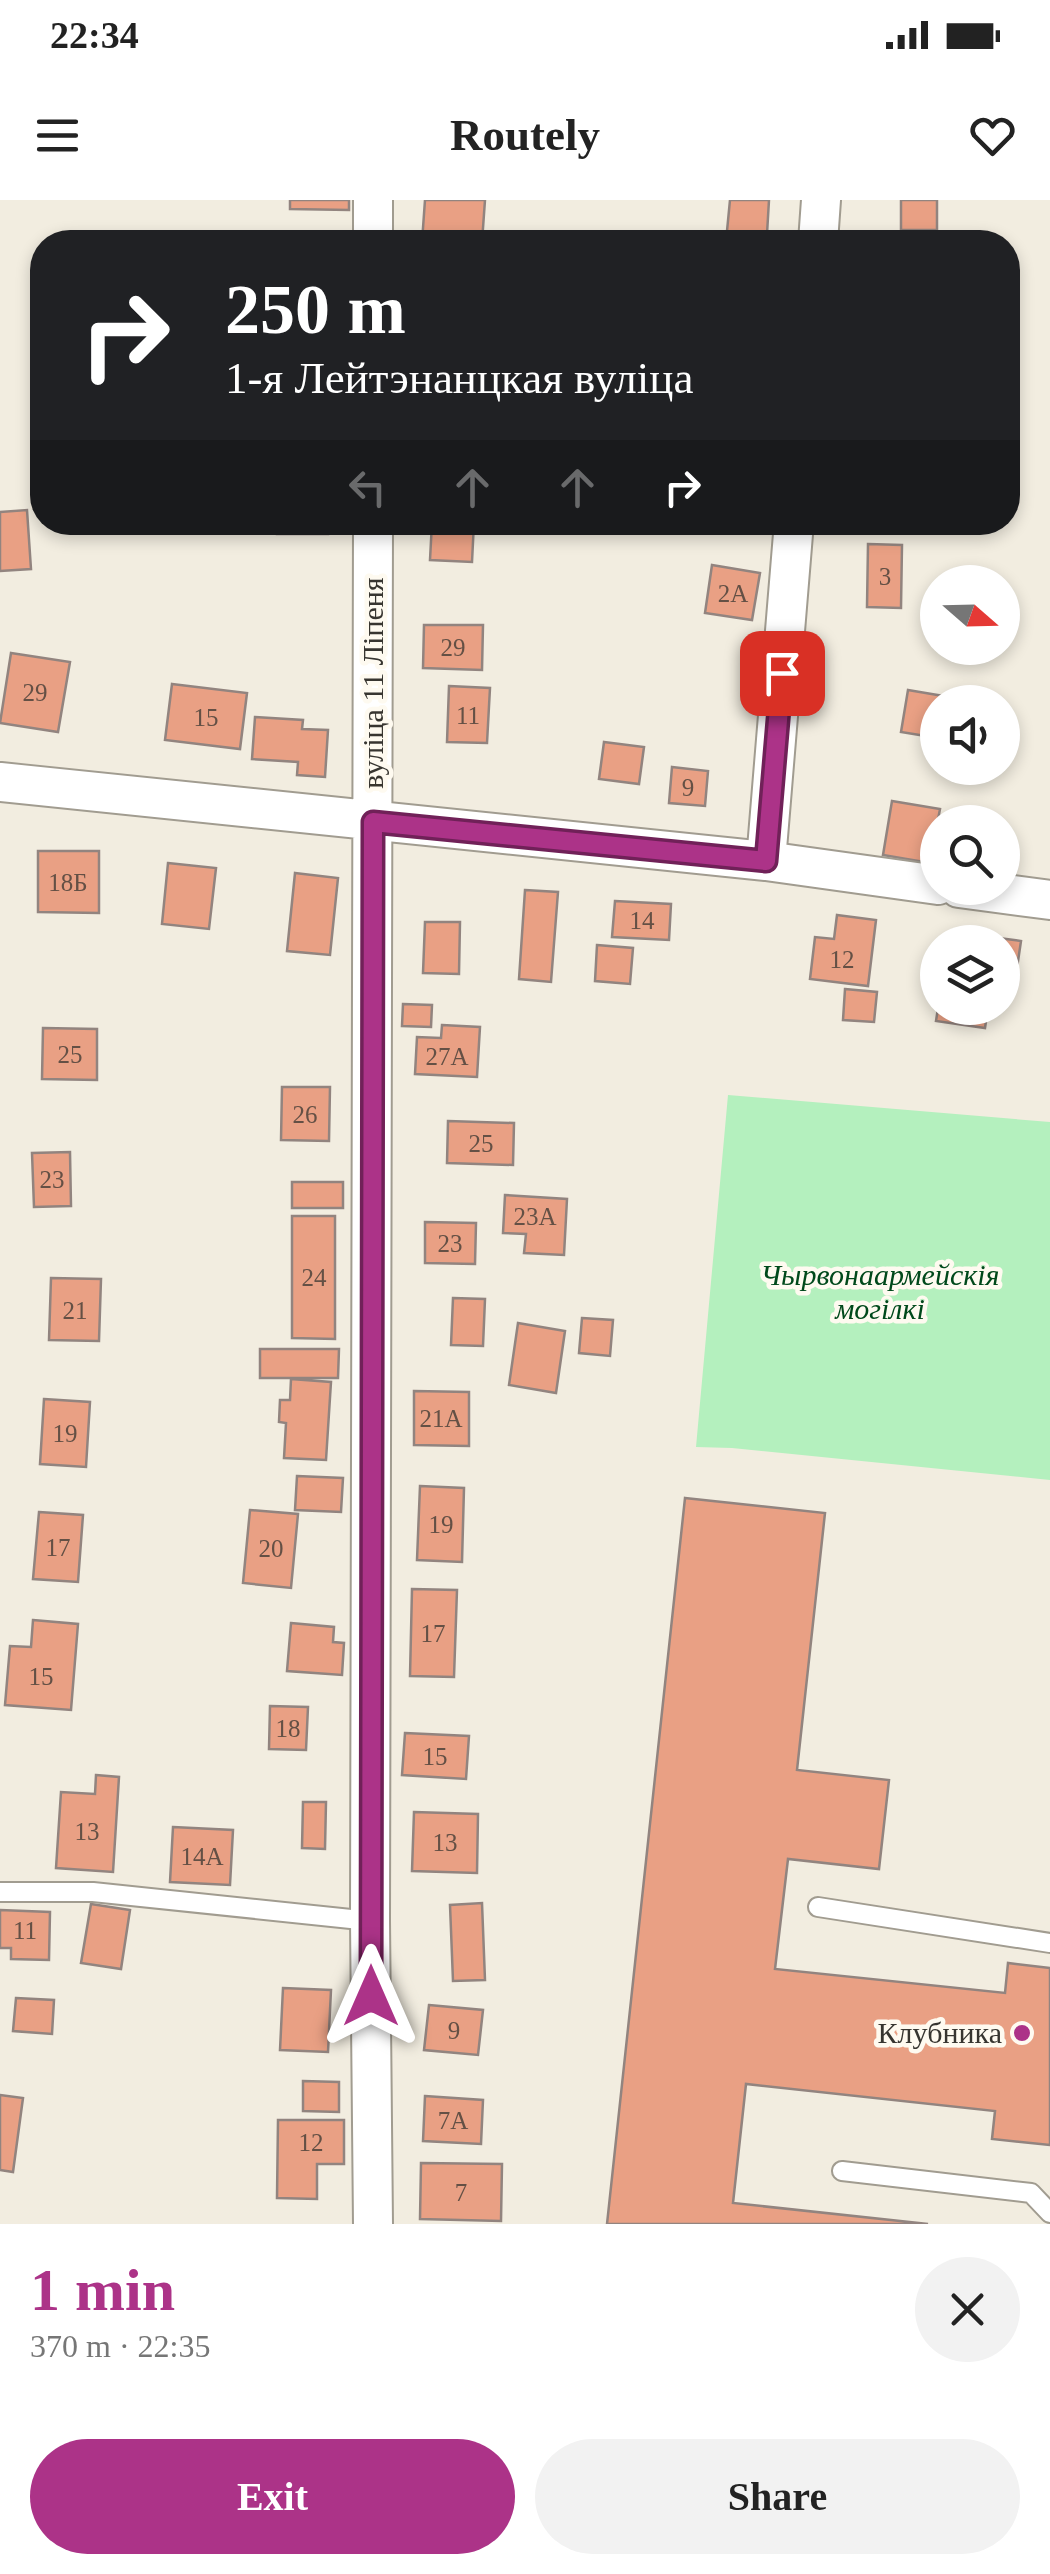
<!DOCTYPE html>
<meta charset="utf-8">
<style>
:root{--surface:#fff;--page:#f2f2f2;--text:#222;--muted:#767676;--accent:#ac3388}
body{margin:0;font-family:"Times New Roman",serif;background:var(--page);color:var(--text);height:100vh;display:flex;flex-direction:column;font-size:38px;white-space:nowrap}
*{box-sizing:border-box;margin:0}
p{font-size:32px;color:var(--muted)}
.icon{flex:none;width:55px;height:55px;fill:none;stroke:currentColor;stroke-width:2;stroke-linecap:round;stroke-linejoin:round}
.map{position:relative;height:2024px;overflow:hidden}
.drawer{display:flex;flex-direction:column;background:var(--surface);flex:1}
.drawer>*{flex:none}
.hud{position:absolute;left:30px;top:30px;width:990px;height:305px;border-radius:40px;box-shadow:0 5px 15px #0003;background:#202124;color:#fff;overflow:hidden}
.needle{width:65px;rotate:110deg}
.buttons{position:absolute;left:920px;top:365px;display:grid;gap:20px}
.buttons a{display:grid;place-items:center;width:100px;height:100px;border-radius:50%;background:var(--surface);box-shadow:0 5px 15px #0003;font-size:50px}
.pin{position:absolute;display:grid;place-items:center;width:85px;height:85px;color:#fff;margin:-42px;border-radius:20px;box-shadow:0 5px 15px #0006}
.me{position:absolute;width:110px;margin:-55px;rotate:0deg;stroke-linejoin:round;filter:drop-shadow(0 0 8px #0008)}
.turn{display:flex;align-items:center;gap:35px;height:210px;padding:0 30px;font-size:45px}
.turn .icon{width:130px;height:130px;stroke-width:2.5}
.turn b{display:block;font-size:70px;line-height:85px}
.lanes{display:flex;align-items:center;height:95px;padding:0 30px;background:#0003;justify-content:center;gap:50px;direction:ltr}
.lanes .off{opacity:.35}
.round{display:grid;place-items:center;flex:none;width:105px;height:105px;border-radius:52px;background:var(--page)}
.overview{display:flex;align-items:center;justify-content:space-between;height:170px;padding:0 30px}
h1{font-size:60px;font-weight:800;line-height:75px;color:var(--accent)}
.action{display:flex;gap:20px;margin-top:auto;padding:20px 30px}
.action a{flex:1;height:115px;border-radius:60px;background:var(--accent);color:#fff;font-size:40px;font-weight:800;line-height:115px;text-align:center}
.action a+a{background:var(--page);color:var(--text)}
.status{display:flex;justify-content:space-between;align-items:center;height:70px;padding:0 50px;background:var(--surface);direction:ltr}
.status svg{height:28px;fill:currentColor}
header{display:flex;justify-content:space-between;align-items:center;height:130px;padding:0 30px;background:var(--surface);font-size:45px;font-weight:800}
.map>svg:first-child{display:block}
</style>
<div class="status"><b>22:34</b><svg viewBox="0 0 49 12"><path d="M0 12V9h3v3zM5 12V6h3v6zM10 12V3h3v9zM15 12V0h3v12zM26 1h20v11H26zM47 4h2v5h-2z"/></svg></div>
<header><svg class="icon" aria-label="menu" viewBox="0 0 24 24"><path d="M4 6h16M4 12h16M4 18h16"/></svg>Routely<svg class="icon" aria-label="heart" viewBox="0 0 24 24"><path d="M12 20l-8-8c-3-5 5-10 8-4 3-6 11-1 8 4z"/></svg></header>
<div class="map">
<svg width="1050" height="2024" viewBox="0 0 1050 2024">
<rect width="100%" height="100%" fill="#f2ede0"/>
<!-- green -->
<path fill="#b4f0be" d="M728,895L1050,922V1280L732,1248L696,1247Z"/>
<!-- building -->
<path fill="#e9a084" stroke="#92847f" stroke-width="2.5" d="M290,0H349V10L290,9Z
M425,0H485L482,42H422Z
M730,0H769L767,34L727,31Z
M901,0H937V30H901Z
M27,310L31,369L0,371V312Z
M277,322H328V334H277Z
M432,322H474L472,362L430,360Z
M868,344L902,345L901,408L867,407Z
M712,365L760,373L752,420L705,413Z
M424,425H483L482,470L423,468Z
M11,453L70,462L58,532L0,523Z
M172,484L247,493L240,549L165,540Z
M449,486L490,488L487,543L447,542Z
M908,490L967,500L966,502H938V538L901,532Z
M255,517L303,520L302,529L328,530L325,577L297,575L298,562L252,559Z
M604,542L644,547L639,584L599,579Z
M672,567L708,571L705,606L669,603Z
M892,601L940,609L930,663L883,655Z
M38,651H99V713L38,712Z
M168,663L216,668L209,729L162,724Z
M295,673L338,678L330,755L287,751Z
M525,690L558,692L551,782L519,779Z
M615,701L671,704L669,740L612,737Z
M837,715L876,720L868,786L810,779L815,737L834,739Z
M425,722H460L459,774L423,773Z
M991,737L1021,741L1013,795L1002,793V742H991Z
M597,745L633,748L630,784L595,781Z
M845,789L877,792L874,822L843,820Z
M403,804L432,805L431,827L402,826Z
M938,808H988L985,828L936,821Z
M442,825L480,827L477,877L415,874L417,837L441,838Z
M43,828L97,829V880L42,879Z
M282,887H330L329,941L281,940Z
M448,921L514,923L513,965L447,963Z
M70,952L71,1006L34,1007L32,953Z
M292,982H343V1008H292Z
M505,995L567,999L564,1055L524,1053L526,1034L503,1033Z
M292,1016H335V1139L292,1138Z
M425,1022L476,1023L475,1064L425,1063Z
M51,1078L101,1079L99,1141L49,1140Z
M453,1098L485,1099L483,1146L451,1145Z
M582,1118L613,1120L610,1156L579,1153Z
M518,1123L565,1131L556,1193L509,1185Z
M260,1149H339L338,1178H260Z
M291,1179L331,1182L326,1260L284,1258L286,1223L279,1222L280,1200H290Z
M414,1191L469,1192V1246L414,1245Z
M44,1199L90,1202L86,1267L40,1264Z
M297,1276L343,1278L341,1312L295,1310Z
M420,1286L464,1288L462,1362L417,1360Z
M685,1298L825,1313L797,1570L889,1580L879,1669L788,1659L775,1769L1005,1793L1008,1763L1050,1768V1945L992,1939L995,1911L746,1884L733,2003L928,2024H607Z
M250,1310L298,1314L291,1388L243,1383Z
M39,1312L83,1315L78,1382L33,1379Z
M412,1389L457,1390L454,1477L410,1476Z
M33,1420L78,1424L71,1510L5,1505L10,1446L31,1447Z
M291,1423L334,1427L333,1442L344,1443L342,1475L287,1471Z
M270,1506L308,1507L306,1550L269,1549Z
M405,1533L469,1536L466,1579L402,1575Z
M96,1575L119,1577L113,1672L56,1668L61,1592L95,1594Z
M303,1602H326L325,1649L302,1648Z
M414,1612L478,1614L477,1673L412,1671Z
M173,1627L233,1630L230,1685L170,1682Z
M482,1703L485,1780L453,1781L450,1705Z
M91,1704L130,1710L121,1769L81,1763Z
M0,1710L50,1712L49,1760L11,1759V1748H0Z
M283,1788L331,1790L328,1852L280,1850Z
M16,1798L54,1800L52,1834L13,1831Z
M429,1805L483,1810L478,1855L424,1850Z
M303,1881L339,1882V1912L303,1911Z
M0,1895L23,1898L13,1972L0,1970Z
M425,1896L483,1900L481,1944L423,1941Z
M278,1920H344V1964H317V1999L277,1998Z
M421,1963L502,1964L501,2021L420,2019Z"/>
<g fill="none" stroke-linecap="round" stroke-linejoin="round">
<defs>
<path id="service" d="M0,1692H93L370,1721
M818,1707L1050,1743
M842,1971L1031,1993L1050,2013"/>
<path id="minor" d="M373,0V42
M818,42L821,0
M0,582L766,661L938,685
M766,661L794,322
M959,688L1050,700
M373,2024L370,1721L373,322"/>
</defs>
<!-- service casing -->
<use href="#service" stroke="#a19c90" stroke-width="22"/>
<!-- minor casing -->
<use href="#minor" stroke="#a19c90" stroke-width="42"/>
<!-- service -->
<use href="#service" stroke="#fff" stroke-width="18"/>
<!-- minor -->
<use href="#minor" stroke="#fff" stroke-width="38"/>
</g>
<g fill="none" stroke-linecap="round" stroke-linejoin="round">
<defs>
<path id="route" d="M371,1796L373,622L766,661L782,473"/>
</defs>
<!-- route casing -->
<use href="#route" stroke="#702158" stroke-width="25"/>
<!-- route -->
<use href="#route" stroke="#ac3388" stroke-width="18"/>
</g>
<!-- markers -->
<circle fill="#ac3388" stroke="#fefaf0" stroke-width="4" cx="1022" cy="1833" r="10"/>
<g text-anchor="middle" stroke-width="9" stroke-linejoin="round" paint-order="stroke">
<!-- number labels -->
<g font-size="25" fill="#645045">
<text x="885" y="385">3</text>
<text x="733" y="402">2А</text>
<text x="453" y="456">29</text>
<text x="35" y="501">29</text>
<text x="468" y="524">11</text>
<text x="206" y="526">15</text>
<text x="688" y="596">9</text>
<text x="68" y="691">18Б</text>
<text x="642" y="729">14</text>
<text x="842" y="768">12</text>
<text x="70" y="863">25</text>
<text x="447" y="865">27А</text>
<text x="305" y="923">26</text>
<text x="481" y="952">25</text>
<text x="52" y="988">23</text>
<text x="535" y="1025">23А</text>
<text x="450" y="1052">23</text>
<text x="314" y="1086">24</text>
<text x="75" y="1119">21</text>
<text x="441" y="1227">21А</text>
<text x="65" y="1242">19</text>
<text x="441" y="1333">19</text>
<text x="58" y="1356">17</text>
<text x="271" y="1357">20</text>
<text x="433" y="1442">17</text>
<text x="41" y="1485">15</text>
<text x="288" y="1537">18</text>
<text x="435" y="1565">15</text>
<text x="87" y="1640">13</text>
<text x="445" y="1651">13</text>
<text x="202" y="1665">14А</text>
<text x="25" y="1739">11</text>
<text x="454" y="1839">9</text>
<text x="453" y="1929">7А</text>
<text x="311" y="1951">12</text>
<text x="461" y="2001">7</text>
</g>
<!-- street labels -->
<g font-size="30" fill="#373530" stroke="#fefaf0">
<text transform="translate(373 483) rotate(-90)" y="10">вуліца 11 Ліпеня</text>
</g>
<!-- park labels -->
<g font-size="30" font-style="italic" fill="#00491b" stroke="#fefaf0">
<text x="880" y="1085">Чырвонаармейскія<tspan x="880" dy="34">могілкі</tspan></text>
</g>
<!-- poi labels -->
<g font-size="30" fill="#373530" stroke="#fefaf0" text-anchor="end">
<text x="1002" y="1843">Клубника</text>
</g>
</g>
</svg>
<div class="buttons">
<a><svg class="needle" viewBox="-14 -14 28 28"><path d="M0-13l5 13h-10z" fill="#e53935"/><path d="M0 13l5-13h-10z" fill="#767676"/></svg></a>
<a><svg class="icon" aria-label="sound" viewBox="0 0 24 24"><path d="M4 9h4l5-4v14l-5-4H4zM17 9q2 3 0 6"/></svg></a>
<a><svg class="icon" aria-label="search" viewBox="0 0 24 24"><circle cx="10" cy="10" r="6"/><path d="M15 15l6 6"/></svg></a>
<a><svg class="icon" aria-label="layers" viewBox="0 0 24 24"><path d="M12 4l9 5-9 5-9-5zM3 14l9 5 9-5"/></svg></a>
</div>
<div class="pin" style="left:782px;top:473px;background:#d93025"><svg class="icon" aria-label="arrive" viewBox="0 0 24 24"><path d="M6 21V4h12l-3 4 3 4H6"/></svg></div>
<svg class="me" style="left:371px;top:1796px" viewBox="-20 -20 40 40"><path d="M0-17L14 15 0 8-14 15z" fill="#ac3388" stroke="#fff" stroke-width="4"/></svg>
<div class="hud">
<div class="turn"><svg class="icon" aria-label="right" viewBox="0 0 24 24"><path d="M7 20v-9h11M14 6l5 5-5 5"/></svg><div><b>250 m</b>1-я Лейтэнанцкая вуліца</div></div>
<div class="lanes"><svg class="icon off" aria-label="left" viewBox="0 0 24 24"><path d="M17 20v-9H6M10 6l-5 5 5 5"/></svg><svg class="icon off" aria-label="ahead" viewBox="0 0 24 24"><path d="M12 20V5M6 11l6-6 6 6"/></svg><svg class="icon off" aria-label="ahead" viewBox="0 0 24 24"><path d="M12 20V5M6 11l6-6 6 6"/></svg><svg class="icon" aria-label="right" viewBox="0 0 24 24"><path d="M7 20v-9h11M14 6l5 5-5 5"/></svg></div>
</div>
</div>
<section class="drawer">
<div class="overview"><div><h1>1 min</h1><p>370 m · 22:35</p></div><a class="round"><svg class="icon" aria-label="close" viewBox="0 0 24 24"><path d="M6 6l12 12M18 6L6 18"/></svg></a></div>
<div class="action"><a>Exit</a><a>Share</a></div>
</section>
